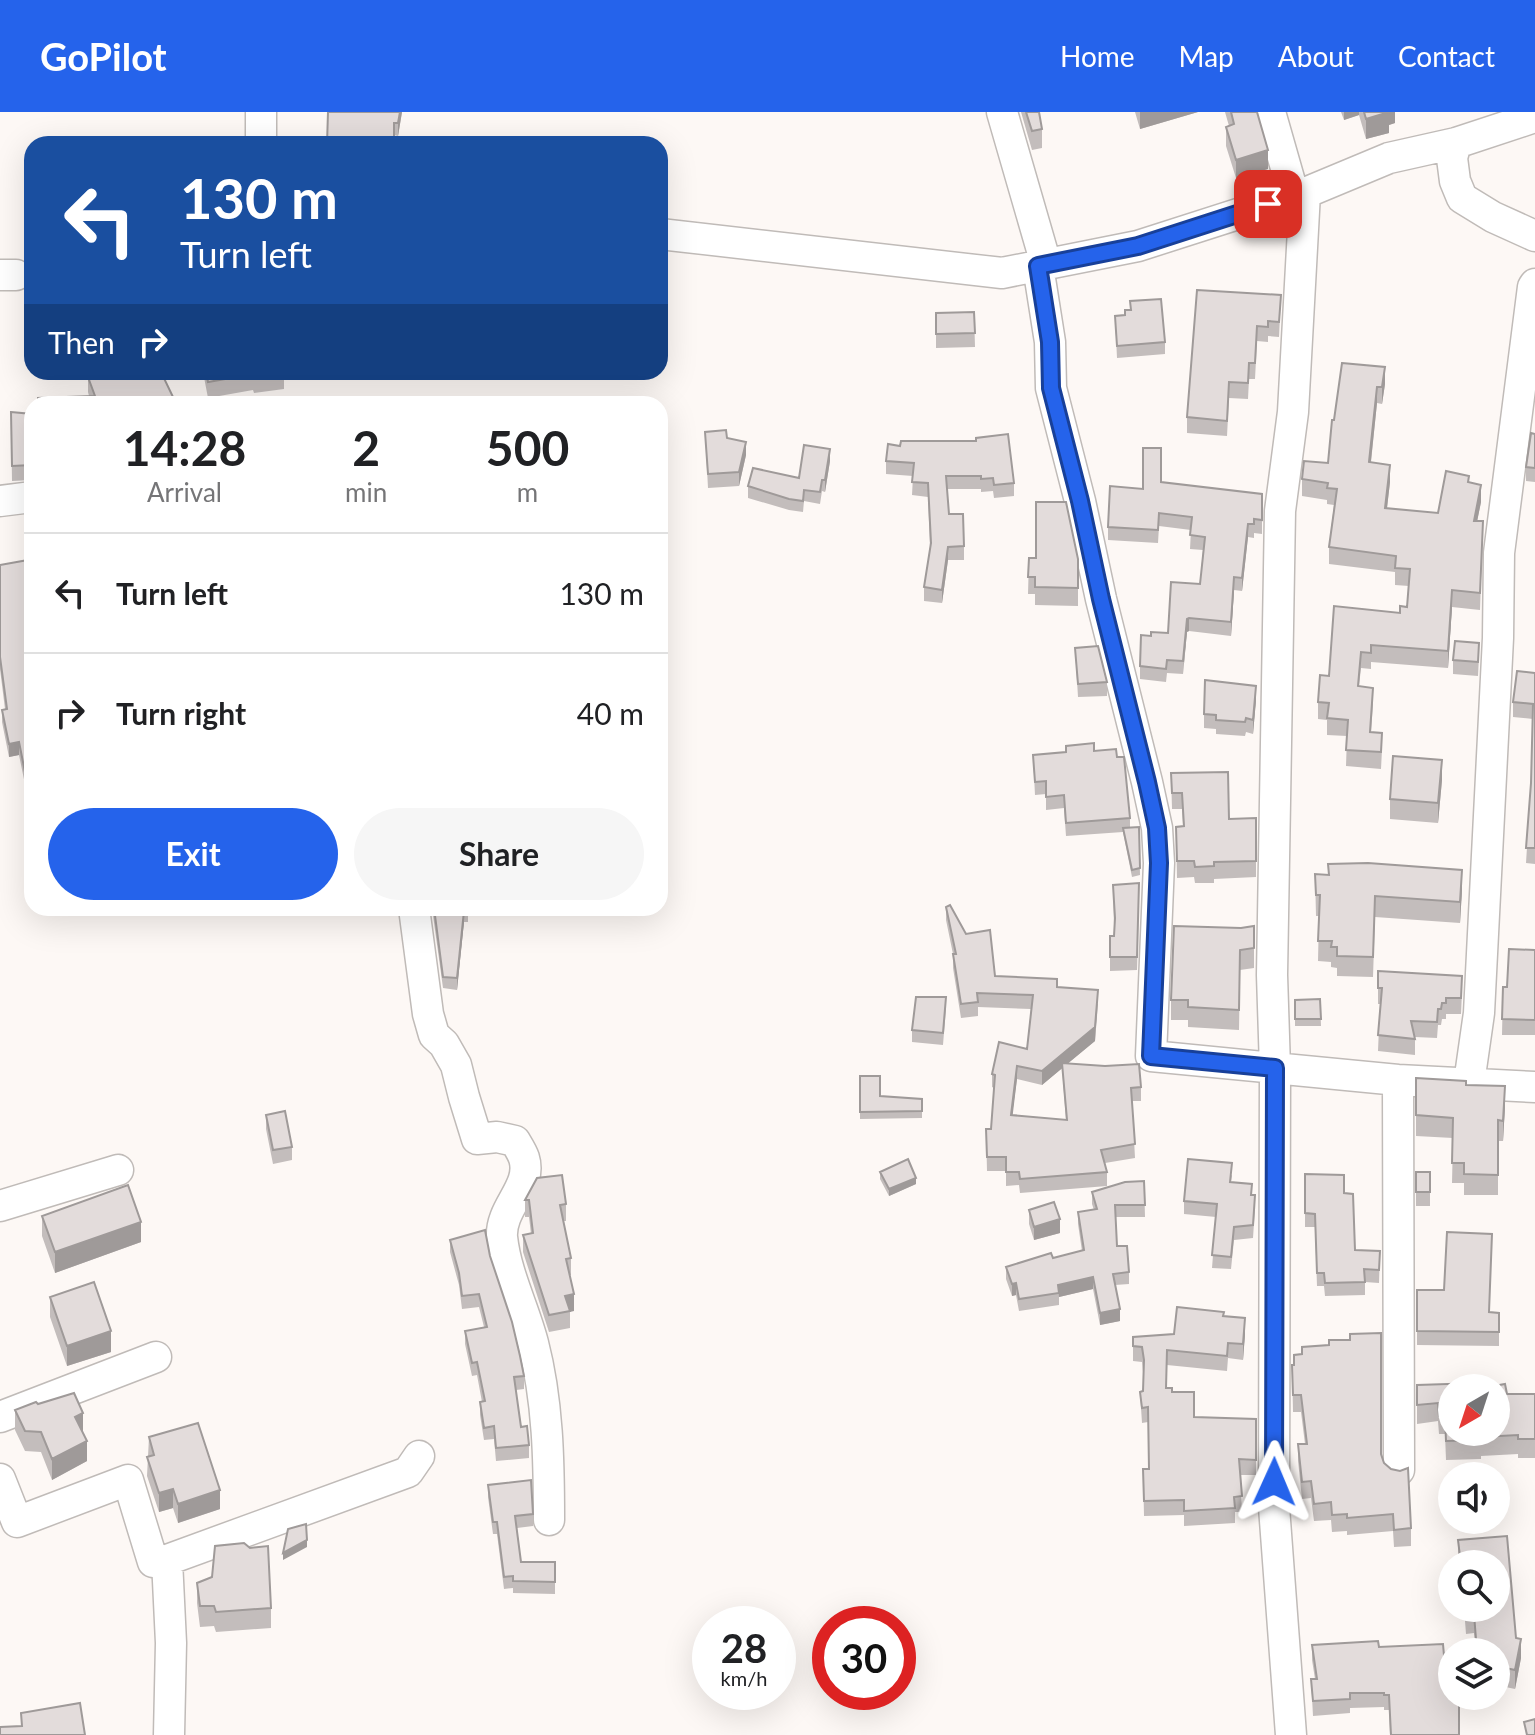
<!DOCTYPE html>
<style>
:root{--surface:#fff;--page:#f6f6f6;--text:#202124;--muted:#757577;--line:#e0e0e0;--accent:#2563eb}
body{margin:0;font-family:Lato,sans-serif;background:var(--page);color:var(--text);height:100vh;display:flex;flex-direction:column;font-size:30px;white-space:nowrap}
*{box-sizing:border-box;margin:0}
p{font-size:26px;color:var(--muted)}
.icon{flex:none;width:44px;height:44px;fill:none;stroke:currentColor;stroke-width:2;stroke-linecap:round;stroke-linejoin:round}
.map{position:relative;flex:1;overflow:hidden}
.drawer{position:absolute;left:24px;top:284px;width:644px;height:520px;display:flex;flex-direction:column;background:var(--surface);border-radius:24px;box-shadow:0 8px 32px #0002}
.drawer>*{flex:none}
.guide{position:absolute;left:24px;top:24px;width:644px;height:244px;border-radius:24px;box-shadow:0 8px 32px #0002;background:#1a4fa0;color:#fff;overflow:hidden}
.needle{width:52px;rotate:219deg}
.tools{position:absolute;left:1438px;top:1262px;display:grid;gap:16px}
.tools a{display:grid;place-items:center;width:72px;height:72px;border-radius:50%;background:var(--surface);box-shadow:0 8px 32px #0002;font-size:40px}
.speed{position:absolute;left:692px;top:1494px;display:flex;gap:16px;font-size:40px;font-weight:700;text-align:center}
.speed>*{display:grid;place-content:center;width:104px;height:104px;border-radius:50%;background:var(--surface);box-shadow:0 8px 32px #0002;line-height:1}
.speed small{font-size:20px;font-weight:400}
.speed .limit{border:12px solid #d22;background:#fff;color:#111}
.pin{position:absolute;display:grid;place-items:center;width:68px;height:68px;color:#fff;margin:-34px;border-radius:16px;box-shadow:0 4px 12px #0006}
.me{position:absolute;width:88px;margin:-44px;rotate:1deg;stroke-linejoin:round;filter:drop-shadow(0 0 6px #0008)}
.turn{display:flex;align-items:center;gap:28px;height:168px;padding:0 24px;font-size:36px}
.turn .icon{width:104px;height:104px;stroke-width:2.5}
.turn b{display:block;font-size:56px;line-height:68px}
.then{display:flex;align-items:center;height:76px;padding:0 24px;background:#0003;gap:16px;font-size:30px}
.eta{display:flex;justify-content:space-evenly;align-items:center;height:136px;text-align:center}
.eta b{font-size:48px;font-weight:700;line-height:56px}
.cta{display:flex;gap:16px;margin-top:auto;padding:16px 24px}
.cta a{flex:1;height:92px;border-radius:48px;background:var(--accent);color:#fff;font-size:32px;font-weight:700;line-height:92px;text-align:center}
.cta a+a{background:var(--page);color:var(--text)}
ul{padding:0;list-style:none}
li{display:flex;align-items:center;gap:24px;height:120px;padding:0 24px;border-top:2px solid var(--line)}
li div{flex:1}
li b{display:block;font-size:30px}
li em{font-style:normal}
header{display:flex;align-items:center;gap:48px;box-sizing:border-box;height:112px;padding:0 40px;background:var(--accent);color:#fff}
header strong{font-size:38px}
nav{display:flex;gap:44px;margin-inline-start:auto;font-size:28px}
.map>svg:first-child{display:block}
</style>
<header>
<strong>GoPilot</strong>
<nav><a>Home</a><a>Map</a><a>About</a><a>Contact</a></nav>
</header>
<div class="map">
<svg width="1535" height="1623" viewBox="0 0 1535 1623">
<rect width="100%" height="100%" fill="#fdf8f5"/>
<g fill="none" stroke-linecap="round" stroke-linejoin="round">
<defs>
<path id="minor" d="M261,0V32
M1002,0L1046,152
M1456,31L1452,46L1455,69L1462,86L1493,105L1535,124
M660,122L1002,161L1138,134L1294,84L1270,0
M1038,154L1050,230L1051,276L1080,389L1101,487L1147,670L1157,716L1159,751L1151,944L1398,968L1535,975
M0,163H16
M0,389L32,385
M414,796L428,902L434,923L444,932L456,953L464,985L477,1027L497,1025L515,1029C518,1034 522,1040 524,1046C533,1075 500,1095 502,1125C506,1162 524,1196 533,1231C548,1289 549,1349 549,1408
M1398,968L1399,1358
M1469,971L1479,901L1498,526L1499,441L1533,175L1535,172
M0,1094L118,1058
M0,1305L156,1245
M0,1367L17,1410L128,1368L153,1450
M169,1623L171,1531L167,1448L408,1360L419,1344
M1291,1623L1274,1395L1275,956L1272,863L1280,399L1293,300L1305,81L1389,46L1456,31L1535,5"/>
</defs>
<!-- minor casing -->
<use href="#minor" stroke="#c0bbb8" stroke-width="33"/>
<!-- minor -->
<use href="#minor" stroke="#fff" stroke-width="30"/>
</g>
<!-- wall -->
<path fill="#c3bdbc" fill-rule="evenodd" d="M328,0H402L398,24L394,23V32H327Z
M1021,0H1039L1042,17V36L1032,38Z
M1135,0H1198L1140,17Z
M1225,0H1257L1268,57L1236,66L1226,34V15L1229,14Z
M1341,0H1395V11L1389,13V21L1366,27L1359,3L1344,8Z
M1281,183L1279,225L1268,224V230L1257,229L1255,267H1249L1248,287L1229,286L1227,324L1187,321V305Z
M1130,189L1165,230V242L1117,246L1115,204L1125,203L1130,198Z
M974,200L975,235L936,236V201Z
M1342,251L1385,272L1382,292L1377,291L1371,350L1390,370L1387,396L1438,401L1469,371L1481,390L1477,409H1483L1480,498L1452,495L1448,556L1371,550V557L1361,556L1359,574L1373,592L1371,620L1382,638L1381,657L1346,654L1347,624L1327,623V608L1318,607V590L1329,564L1407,495L1409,474L1395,473V460L1329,452V435L1334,393L1327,392V388L1302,384V367L1328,351Z
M203,260H284V277L254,281L253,278L208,286Z
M88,265L174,292L89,284L88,280Z
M11,300L32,302V368L12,369Z
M705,320L727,326L746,343L739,374L708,376Z
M1535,322V370L1526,369V355Z
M900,334L1014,371V384L994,386L993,379L981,380V377H947L949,402L964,434V448H948L942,491L924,489V475L930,435L928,385L912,383L913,364L886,362V349Z
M830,349L825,380L822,379L820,392L804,389L803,400L789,398L748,386V374L799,366Z
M1161,370L1262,396V422L1254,421V426L1248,425L1242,479L1234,478L1231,524L1189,519L1187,520L1183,562L1167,561L1166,570L1140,567V554L1151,524L1168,521L1200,472L1203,438L1190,437L1191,418L1159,414L1158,431L1108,428V415L1143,377Z
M1029,446L1078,447V494L1035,493V482H1028Z
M0,453L32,496V508H29L27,682L19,643L9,645L2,610V598L5,597L0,557Z
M1075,536L1107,570V584L1078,585Z
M1479,544L1478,564L1453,562V548Z
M1535,561V752L1526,751L1531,671L1533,607L1513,605V590Z
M1256,588L1253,622L1246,620L1245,624L1216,622V617L1204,616V602Z
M1094,639L1117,645L1130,706V716L1139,715L1140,763L1132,765L1123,720L1066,724L1064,696L1046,698V682L1035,683L1033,643Z
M1171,661L1229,707L1256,706V765L1214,767V771H1195L1194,765L1177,766L1176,715L1183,714L1182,697H1172Z
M1442,668L1438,711L1390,707V687Z
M1315,762L1462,778L1460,811L1375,805L1373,865L1337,864V856L1331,855V850L1318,849L1319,804H1316Z
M1113,773L1139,785L1137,858L1110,859V824H1114V813Z
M946,795L995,864L1057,875L1098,892L1095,929L1068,951L1141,975V989H1132L1135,1046L1105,1051L1107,1060V1074L1020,1081L1019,1073L1006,1074V1059H987L986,1017H991L994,976L992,975V962L1027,937L1031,897L978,895V904L961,906L953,856V842L946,808ZM1062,956L1066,1008L1012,1003L1017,967L1042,973Z
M432,796H468V810H464L457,878L443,876Z
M1254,814V856L1240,858L1239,918L1188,915V908H1171V888L1241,816Z
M1535,838V923H1502L1503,875H1507Z
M1378,859L1462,880L1461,902H1446V907H1442L1441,913H1438L1437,926L1415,925V943L1378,939L1380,892H1378Z
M1320,887L1321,914H1295V888Z
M946,896L943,933L912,930V918Z
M860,964L880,984L922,987V1006L860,1007Z
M1416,966L1466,973L1505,994L1503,1029H1498V1083H1464V1071H1452L1453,1026L1416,1024Z
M266,1003L292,1035V1048L273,1052L266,1017Z
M880,1060L916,1072L889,1084L880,1067Z
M1416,1060H1430V1094H1416Z
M1305,1062L1344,1081L1355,1138L1380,1139L1379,1171L1365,1170V1183L1325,1184L1324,1174H1317L1315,1115H1305Z
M1232,1063L1231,1070L1252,1083L1255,1096L1253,1126L1234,1128L1231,1157L1212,1156L1216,1105L1184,1102V1089Z
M537,1066L566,1092V1109H563L571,1146V1163H570L574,1199L570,1200V1216L549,1220L523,1140V1123L531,1122L529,1105H525V1088Z
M1144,1069L1145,1105H1115L1117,1134L1129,1160V1172L1115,1173L1120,1209L1100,1213L1093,1177L1059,1185V1193L1019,1199L1016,1183L1012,1184L1006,1167V1155L1053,1146L1082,1139L1078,1112V1100L1094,1098L1092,1092V1080Z
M1029,1098L1060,1121L1034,1128L1029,1112Z
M42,1104L141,1130L55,1161L42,1124Z
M450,1128L490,1144L524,1264V1277L516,1278L521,1315L529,1333V1346L496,1349L494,1327L484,1328L480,1303V1290H482L477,1263L472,1264L465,1232V1219L484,1215L479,1195L462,1197L459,1173L450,1140Z
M1417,1178L1490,1200L1499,1201V1234L1417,1233Z
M50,1185L111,1240L67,1254L50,1205Z
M1224,1204L1245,1222L1243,1248L1228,1246L1227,1259L1167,1253V1276L1194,1305L1256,1307V1363H1240L1242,1400H1235V1411L1184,1414V1403L1144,1404L1143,1357H1149L1148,1310L1142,1311L1140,1280L1143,1279V1260L1142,1250L1133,1249V1225L1174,1222Z
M1292,1253H1294L1381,1342L1411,1416V1434L1394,1435L1393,1419L1347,1423V1419L1332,1420L1331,1408L1314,1409L1311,1386L1302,1387L1298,1349V1332H1305L1301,1300H1293Z
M1417,1273L1479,1276L1507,1282H1535V1346H1518V1342L1481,1344V1347L1446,1348L1445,1322H1439L1438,1309L1417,1312Z
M38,1292L83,1321L87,1349L52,1368L41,1340L25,1339L15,1318V1298Z
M149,1325L220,1397L178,1411L173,1396L159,1400L147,1364Z
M488,1373L533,1402V1414L517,1416L521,1450H555V1482L513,1481V1476L504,1477L497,1422H493L488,1385Z
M1507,1424L1516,1526L1521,1527V1546L1515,1577L1496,1573V1540H1476L1474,1521L1466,1522L1464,1496H1496V1452H1458V1428Z
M250,1436L271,1496V1516L216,1520L214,1514L200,1515L197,1491V1471L212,1465Z
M1312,1533L1379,1535L1445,1555L1459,1623H1390L1389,1598H1384V1595L1350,1596V1601L1313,1604L1311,1567H1315L1312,1548Z"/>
<!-- shaded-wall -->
<path fill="#9f9a99" d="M400,0H402L398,24V11Z
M1140,0H1198L1140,17Z
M1344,0H1359V3L1344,8Z
M1387,0H1395V11L1389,13V21L1366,27V7Z
M1268,38V57L1236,66V48Z
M1385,255V272L1382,292V275Z
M1377,275V291L1369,367V350Z
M174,287V292H155Z
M746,330V343L739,374V360Z
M830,337V349L825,380V368Z
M1390,353V370L1385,413V396Z
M1481,373V390L1474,425V409Z
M1248,412V425L1242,479V466Z
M948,435V448L942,491V478Z
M1234,465V478L1231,524V510Z
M1452,478V495L1448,556V539Z
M1189,506V519L1187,520L1183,562L1187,507Z
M1256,574V588L1253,622V608Z
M19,630V643L9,645V632Z
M1442,648V668L1438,711V691Z
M32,669V681L27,682V670Z
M1462,758V778L1460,811V790Z
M464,799V810L457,878V866Z
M1098,878L1095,929L1042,973V959Z
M1017,954V967L1011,1017V1003Z
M1505,974V994L1503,1029V1009Z
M916,1066V1072L889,1084V1077Z
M1060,1107V1121L1034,1128V1115Z
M141,1110V1130L55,1161V1140Z
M1093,1165V1177L1059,1185L1058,1173Z
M1016,1171V1183L1012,1184V1172Z
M574,1182V1199L565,1200V1184Z
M1120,1197V1209L1100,1213V1201Z
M1245,1206V1222L1243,1248V1232Z
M111,1219V1240L67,1254V1234Z
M83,1301V1321L75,1305Z
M87,1329V1349L52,1368V1347Z
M173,1377V1396L159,1400V1381Z
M220,1378V1397L178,1411V1392Z
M307,1428V1435L283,1448V1441Z
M1521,1527V1546L1515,1577V1558Z"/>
<!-- building -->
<path fill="#e3dcdb" stroke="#9f9a99" stroke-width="2" d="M328,0H400L398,11H394V27L370,26L371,31H364V32H327Z
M1026,0H1039L1042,17L1032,19Z
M1231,0H1257L1268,38L1236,48L1226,15L1234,12Z
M1364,0H1389L1366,7Z
M1197,178L1281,183L1279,210L1268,209V215L1257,214L1255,251H1249L1248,271L1229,270L1227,309L1187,305Z
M1161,187L1165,230L1117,234L1115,204L1125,203V198H1131L1130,189Z
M974,200L975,221L936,222V201Z
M1342,251L1385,255L1382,275H1377L1369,350L1390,353L1385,396L1438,401L1446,359L1469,364L1468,370L1481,373L1474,409H1483L1480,481L1452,478L1448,539L1371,533V541L1361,540L1358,574L1373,576L1370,620L1382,621L1381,640L1346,638L1348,608L1327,606L1329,591L1318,590L1320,563L1329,564L1334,494L1400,501V494L1407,495L1410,457L1395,456L1396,444L1329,435L1337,377L1327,376L1328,371L1302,367L1304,349L1328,351L1332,308H1334Z
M108,260H161L174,287L155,292H38V286L95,284L88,265Z
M206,260H284V261L254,265L253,262L208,270Z
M11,300L32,302V353L12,354Z
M726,318L727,326L746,330L739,360L708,362L705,320Z
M1531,321L1535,322V356L1526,355Z
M1008,322L1014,371L994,373L993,366L981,367V364H946L949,402H963L964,434L948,435L942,478L924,475L931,431L928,371L912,370L914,351L886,349L888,332L900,334L901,329H976V326Z
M804,333L830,337L825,368H822L820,380L804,378L803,389L789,387L748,374L753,356L799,366Z
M1143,336H1161V370L1262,382V408L1254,407V412H1248L1242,466L1234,465L1231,510L1189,506L1187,507L1183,549L1167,548L1166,557L1140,554L1141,523L1151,524V520L1168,521L1171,470L1200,472L1205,425L1190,423L1192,405L1159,401L1158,418L1108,415L1110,374L1143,377Z
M1036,390H1066L1078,447V476L1035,475V465H1028L1029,446H1036Z
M28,448L32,496H28L32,531V669L27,670L19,630L9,632L2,598L7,597L0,545V453Z
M1455,529L1479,531L1478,550L1453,548Z
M1098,534L1107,570L1078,572L1075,536Z
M1517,559L1535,561V736H1526L1531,671L1533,592L1513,590Z
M1205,568L1256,574L1253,608L1246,606L1245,610L1216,608V603L1204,602Z
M1094,631V639L1116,637L1117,645H1124L1130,706L1066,711L1064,683L1046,685V669L1035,670L1033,643L1066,640V634Z
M1393,644L1442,648L1438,691L1390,687Z
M1228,660L1229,707L1256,706V749L1214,750V754L1195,755L1194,749H1177L1176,715L1184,714L1182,681H1172L1171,661Z
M1139,715L1140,756L1132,758L1123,716Z
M1368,751L1462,758L1460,790L1375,784L1373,845L1337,844V835H1331L1332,829H1318L1320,783H1316L1315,762L1329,763L1328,752Z
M1139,771L1137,845H1110V824H1114L1115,806L1113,773Z
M950,793L966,822L990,818L995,864L1057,867V875L1098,878L1095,915L1042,959L1017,954L1011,1003L1067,1008L1062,951L1105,954L1139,952L1141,975L1131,976L1135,1032L1101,1038L1107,1060L1020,1067L1019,1060H1006V1045H987L986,1017H991L995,963L992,962L999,930L1027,937L1033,883L977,881L978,890L961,892L953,842H956L946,795Z
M434,796H468V799H464L457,866L443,865Z
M1174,814L1241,816L1254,814V836L1240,838L1239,898L1188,895V888H1171Z
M1509,837L1535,838V908L1502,907L1503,875H1507Z
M1378,859L1462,864L1461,886H1446V891H1442L1441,897H1438L1437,910L1411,909L1415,927L1378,923L1382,876H1378Z
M916,885H946L943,921L912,918Z
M1320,887L1321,907H1295V888Z
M860,964H880V984L922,987V999L860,1000Z
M1416,966L1466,969V973L1505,974L1503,1009L1498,1008V1063L1464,1062V1051H1452L1453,1006L1416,1003Z
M285,999L292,1035L273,1038L266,1003Z
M908,1047L916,1066L889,1077L880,1060Z
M1188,1047L1232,1051L1230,1070L1252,1072L1251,1083H1255L1253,1113L1234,1115L1231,1145L1212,1143L1217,1092L1184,1089Z
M1416,1060H1430V1080H1416Z
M1305,1062L1344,1063V1081L1353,1082L1355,1138L1380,1139L1379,1158L1364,1157L1365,1170L1325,1171L1324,1161H1317L1315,1102L1305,1101Z
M562,1063L566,1092L560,1093L571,1146L566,1147L574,1182L565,1184L570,1199L549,1203L523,1123L533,1121L529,1088H525L537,1066Z
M1144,1069L1145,1093H1115L1117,1134H1127L1129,1160L1113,1162L1120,1197L1100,1201L1093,1165L1058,1173L1059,1181L1019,1187L1016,1171L1012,1172L1006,1155L1051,1141L1053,1146L1084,1138L1078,1100L1097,1097L1092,1080L1125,1070Z
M128,1073L141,1110L55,1140L42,1104Z
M1054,1090L1060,1107L1034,1115L1029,1098Z
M485,1118L490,1144L512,1210L520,1244L524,1264L514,1265L521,1315L527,1314L529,1333L496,1336L494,1314L484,1316L480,1290L485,1289L477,1250L472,1251L465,1219L487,1215L479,1182L462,1184L459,1161L450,1128Z
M1447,1120L1492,1122L1489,1200L1499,1201V1220L1417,1219V1178H1444Z
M94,1170L111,1219L67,1234L50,1185Z
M1177,1195L1224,1200L1223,1204L1245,1206L1243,1232L1228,1231L1227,1244L1167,1238L1166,1276H1172V1280H1194V1305L1256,1307V1348L1239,1347L1242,1384L1234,1385L1235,1396L1184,1399V1388L1144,1389L1143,1357H1149L1148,1295L1142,1296L1140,1280L1143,1279L1144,1248L1142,1235L1133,1234V1225L1174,1222Z
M1381,1221V1342L1384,1351L1391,1357L1400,1359L1408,1356L1411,1416L1394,1418L1393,1402L1347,1406V1402L1332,1403L1331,1390L1314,1392L1311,1369L1302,1370L1298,1332H1307L1301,1283H1293L1292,1253H1294V1243L1302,1242V1235L1329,1233V1228H1350V1222Z
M1479,1271V1276H1452V1320H1496V1276H1483L1505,1272L1507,1282H1535V1327H1518V1323L1481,1325V1328L1446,1329L1445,1304H1439L1438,1291L1417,1293V1273Z
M74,1281L83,1301L75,1305L87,1329L52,1347L41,1320L25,1319L15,1298L36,1290L38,1292Z
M198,1311L220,1378L178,1392L173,1377L159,1381L147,1345L154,1343L149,1325Z
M531,1368L533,1402L515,1404L521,1450H555V1470L513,1469V1464L504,1465L497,1410H493L488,1373Z
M306,1412L307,1428L283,1441L288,1417Z
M1507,1424L1516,1526L1521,1527L1515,1558L1496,1554V1540H1477L1474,1502L1466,1503V1496H1496V1452H1461L1458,1428Z
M244,1431L250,1436L268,1434L271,1496L216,1500L214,1494H200L197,1471L212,1465L215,1434Z
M1378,1529L1379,1535L1443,1532L1445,1555L1452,1553V1584H1459V1623H1391L1389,1583H1384V1581H1350V1587L1313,1589L1311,1567H1317L1312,1533Z
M80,1591L85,1623H0V1615L22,1614L21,1601Z
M1535,1607V1623H1527L1524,1610Z"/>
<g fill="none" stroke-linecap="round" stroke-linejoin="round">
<defs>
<path id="route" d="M1268,92L1138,134L1038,154L1050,230L1051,276L1080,389L1101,487L1147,670L1157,716L1159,751L1151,944L1275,956L1274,1370"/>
</defs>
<!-- route casing -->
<use href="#route" stroke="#184099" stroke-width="20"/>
<!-- route -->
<use href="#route" stroke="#2563eb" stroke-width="14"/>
</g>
</svg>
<div class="tools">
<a><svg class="needle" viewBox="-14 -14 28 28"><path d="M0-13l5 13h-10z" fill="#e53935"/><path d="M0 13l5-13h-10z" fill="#757577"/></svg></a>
<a><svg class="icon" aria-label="sound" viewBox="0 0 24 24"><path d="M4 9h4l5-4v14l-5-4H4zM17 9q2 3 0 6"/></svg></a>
<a><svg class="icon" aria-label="search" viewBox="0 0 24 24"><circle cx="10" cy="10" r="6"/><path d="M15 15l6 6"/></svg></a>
<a><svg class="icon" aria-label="layers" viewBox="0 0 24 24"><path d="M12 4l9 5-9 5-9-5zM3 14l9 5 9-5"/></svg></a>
</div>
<div class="speed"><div>28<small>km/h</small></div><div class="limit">30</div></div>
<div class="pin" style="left:1268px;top:92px;background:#d93025"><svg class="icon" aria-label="arrive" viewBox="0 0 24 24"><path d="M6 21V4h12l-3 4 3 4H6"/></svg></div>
<svg class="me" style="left:1274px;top:1370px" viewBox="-20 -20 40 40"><path d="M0-17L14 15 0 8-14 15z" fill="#2563eb" stroke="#fff" stroke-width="4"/></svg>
<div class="guide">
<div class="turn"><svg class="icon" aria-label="left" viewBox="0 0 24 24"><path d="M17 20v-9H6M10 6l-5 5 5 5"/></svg><div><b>130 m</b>Turn left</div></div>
<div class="then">Then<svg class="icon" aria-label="right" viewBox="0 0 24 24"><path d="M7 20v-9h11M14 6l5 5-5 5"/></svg></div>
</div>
<section class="drawer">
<div class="eta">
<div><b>14:28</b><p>Arrival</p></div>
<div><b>2</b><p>min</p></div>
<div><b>500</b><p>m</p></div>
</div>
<ul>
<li><svg class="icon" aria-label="left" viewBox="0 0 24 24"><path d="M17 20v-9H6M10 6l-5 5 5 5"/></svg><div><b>Turn left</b></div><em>130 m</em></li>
<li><svg class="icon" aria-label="right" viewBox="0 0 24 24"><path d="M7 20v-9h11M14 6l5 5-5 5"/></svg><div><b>Turn right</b></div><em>40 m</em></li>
</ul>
<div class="cta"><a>Exit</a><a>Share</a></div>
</section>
</div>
